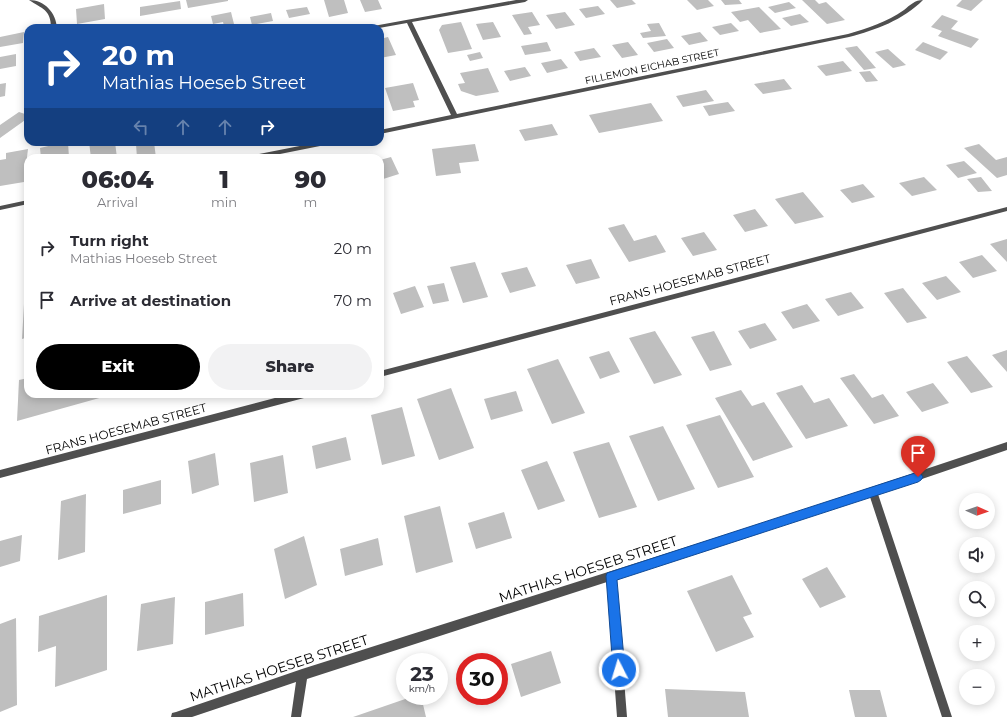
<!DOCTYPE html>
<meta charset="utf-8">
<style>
:root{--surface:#fff;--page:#f2f2f3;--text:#2b2b33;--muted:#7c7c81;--accent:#000}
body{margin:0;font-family:Montserrat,sans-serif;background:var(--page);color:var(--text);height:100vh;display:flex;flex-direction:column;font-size:15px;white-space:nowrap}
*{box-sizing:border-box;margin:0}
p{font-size:13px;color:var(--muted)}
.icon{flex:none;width:22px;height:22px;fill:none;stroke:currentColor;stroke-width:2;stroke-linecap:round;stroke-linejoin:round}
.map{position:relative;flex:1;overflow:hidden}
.side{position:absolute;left:24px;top:154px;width:360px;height:244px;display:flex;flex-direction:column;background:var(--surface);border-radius:12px;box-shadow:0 2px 10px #0003}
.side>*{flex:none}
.guide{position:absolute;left:24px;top:24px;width:360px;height:122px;border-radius:12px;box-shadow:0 2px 10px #0003;background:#1a4fa0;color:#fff;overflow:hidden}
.needle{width:26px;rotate:92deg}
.fabs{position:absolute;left:959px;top:493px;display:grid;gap:8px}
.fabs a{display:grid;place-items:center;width:36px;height:36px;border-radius:50%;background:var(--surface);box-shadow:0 2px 10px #0003;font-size:20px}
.speed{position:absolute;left:396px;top:653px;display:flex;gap:8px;font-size:20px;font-weight:700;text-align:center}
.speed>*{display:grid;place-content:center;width:52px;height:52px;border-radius:50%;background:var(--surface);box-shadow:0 2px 10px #0003;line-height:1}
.speed small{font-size:10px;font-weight:400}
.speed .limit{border:6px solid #d22;background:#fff;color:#111}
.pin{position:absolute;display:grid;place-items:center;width:34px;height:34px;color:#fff;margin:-41px -17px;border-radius:50% 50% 50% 0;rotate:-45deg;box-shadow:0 0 4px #0007}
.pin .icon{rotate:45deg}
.me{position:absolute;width:44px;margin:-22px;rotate:355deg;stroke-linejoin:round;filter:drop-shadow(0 0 3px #0008)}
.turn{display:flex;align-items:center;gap:14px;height:84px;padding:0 12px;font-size:18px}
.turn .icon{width:52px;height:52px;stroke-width:2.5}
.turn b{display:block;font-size:28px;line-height:34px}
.lanes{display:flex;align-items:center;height:38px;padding:0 12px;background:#0003;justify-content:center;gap:20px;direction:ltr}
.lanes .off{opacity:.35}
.eta{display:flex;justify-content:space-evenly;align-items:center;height:68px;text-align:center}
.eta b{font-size:24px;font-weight:800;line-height:28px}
.action{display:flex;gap:8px;margin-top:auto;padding:8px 12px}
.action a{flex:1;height:46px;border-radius:24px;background:var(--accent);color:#fff;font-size:16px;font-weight:800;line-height:46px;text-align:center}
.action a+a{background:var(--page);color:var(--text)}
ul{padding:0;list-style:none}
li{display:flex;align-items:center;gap:12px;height:52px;padding:0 12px}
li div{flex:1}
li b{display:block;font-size:15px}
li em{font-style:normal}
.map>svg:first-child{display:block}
</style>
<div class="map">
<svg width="1007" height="717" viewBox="0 0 1007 717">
<rect width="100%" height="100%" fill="#fff"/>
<!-- building -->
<path fill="#bfbfbf" d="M186,0H228V1L188,8Z
M324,0H344L348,13L329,17Z
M360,0H378L382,9L365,12Z
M610,0H632L636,4L617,8Z
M687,0H708L714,6L697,10Z
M721,0H739L742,4L725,5Z
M802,0H815L819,4L826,2L845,20L827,24Z
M962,0H983L971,11L956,6Z
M180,1L181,9L140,16V7Z
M789,2L796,8L775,13L768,7Z
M104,4L105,19L77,24L76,9Z
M598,6L605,14L586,18L579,9Z
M307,7L310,14L289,18L286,10Z
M759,7L781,29L760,33L748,20L740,22L731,12Z
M231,12L234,24L224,26L223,22L213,24L211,16Z
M532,12L540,25L528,27L532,34L524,35L512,15Z
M565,12L575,25L556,29L546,15Z
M271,13L273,21L252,25L250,17Z
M800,14L809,22L791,26L782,18Z
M942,15L958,21L951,29L979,39L971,48L938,36L942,31L931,27Z
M461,22L472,49L448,53L439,30L442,25Z
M493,22L501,37L483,40L476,24Z
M659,23L666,36L643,38L640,33L651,31L647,24Z
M731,23L739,31L720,35L712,27Z
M24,32L23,43L0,47V37Z
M700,32L708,41L689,45L681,36Z
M388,37L396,55L380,58V39Z
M667,39L674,48L654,52L647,43Z
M547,42L551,51L525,55L521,46Z
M628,42L638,55L622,58L612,45Z
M923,42L948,52L940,60L915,50Z
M857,46L876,68L864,70L845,48Z
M594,48L601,57L580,61L574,52Z
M888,49L906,65L893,68L875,52Z
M480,52L483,58L470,61L467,55Z
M16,54V66L0,69V57Z
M561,59L568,68L547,73L541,63Z
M843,61L852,71L826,76L817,66Z
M525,67L531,76L510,81L504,71Z
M488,68L499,92L476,96L461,91L458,84L465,83L460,73Z
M870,71L878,81L866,82L859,72Z
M784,79L792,89L763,94L754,84Z
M6,83L5,96L0,97V84Z
M413,83L419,100L413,101L415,107L393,111L385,88Z
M706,90L714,101L683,107L676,96Z
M728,102L735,111L709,116L703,106Z
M651,103L663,121L599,133L589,115Z
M19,112L28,115V118L0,138V125Z
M552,124L558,135L525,141L519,130Z
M65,142H68L69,158H41L40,148Z
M89,142H115L117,158H91Z
M145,142H154L156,158H137L136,144Z
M475,144L479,161L459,163L461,173L436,176L432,149Z
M979,144L996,160L1007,157V175L997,178L964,148Z
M28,149L24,182L0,186V160L6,159V153Z
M391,157L399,174L380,180V160Z
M964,161L977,173L958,178L946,165Z
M924,177L937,190L912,196L899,183Z
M981,177L992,191L978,192L967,179Z
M863,184L875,197L852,203L840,190Z
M803,192L824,217L795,224L775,199Z
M755,209L768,226L745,232L733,215Z
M624,224L634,241L656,235L666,252L629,262L608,228Z
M704,232L717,250L693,256L681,238Z
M1007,239V262L990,244Z
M982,255L997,271L973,278L959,262Z
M591,259L600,278L576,284L566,265Z
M475,262L488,297L463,303L450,267Z
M527,267L536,286L510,293L501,273Z
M946,276L961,292L937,300L922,283Z
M444,283L449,301L433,304L427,286Z
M415,286L424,307L401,314L393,293Z
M903,288L927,318L907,323L884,293Z
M851,292L864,308L838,316L825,299Z
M28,303V337L22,339L24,304Z
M807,304L820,321L793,329L781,312Z
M765,323L777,340L750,349L738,331Z
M655,331L682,375L654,384L629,338Z
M714,331L732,365L710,371L691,337Z
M1007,350V372L992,355Z
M609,351L620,372L600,379L589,357Z
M967,356L993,387L971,393L947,362Z
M558,359L585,413L552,424L527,369Z
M854,374L872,398L883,394L899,416L874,424L840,378Z
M28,378V394H103V397L17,421L19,380Z
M933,383L949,403L922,412L906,392Z
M802,385L814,403L829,398L848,426L806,439L776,393Z
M451,388L474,448L439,460L417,399Z
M741,390L752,406L764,402L793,447L753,461L715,398Z
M516,391L523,411L491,420L484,399Z
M402,407L415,456L382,465L371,415Z
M720,415L754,477L718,488L686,425Z
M663,426L695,489L658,501L629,436Z
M346,437L351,460L316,469L312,446Z
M609,442L637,507L599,518L573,452Z
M215,453L219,485L192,494L188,461Z
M283,455L288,493L254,502L250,463Z
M547,461L565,501L538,510L521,470Z
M161,480V504L123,514V490Z
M86,494L85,552L58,560L61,501Z
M440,506L453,562L416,573L404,516Z
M504,512L512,538L476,549L468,523Z
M22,535L20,561L0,567V541Z
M304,536L317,585L285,599L274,549Z
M378,538L383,565L345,576L340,549Z
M827,567L846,597L820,608L802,579Z
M732,575L752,614L743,617L754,637L716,652L687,591Z
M243,593L244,626L205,635V602Z
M107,595V670L55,687L56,646L38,652L39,616Z
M175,597L173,644L137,651L141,604Z
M16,618L17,705L0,712V624Z
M551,651L561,683L521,697L511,664Z
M665,689L745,692L749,717H668Z
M849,690H880L887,717H855Z
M414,696H421L426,717H353Z"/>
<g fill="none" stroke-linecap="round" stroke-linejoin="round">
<!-- minor -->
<path fill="#4f4f4f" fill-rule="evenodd" d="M29,0C45,0 56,13 57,28H51C51,9 42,9 29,0Z
M516,0H528L525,2L412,22L457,114L848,34C868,28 887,22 904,10C910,5 915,0 923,0C903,20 876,30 849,37L380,134V130L451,115L407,23L379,28H367L368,27Z
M320,142H333L330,144L260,158H246L249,156Z
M28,200V204L0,210V206Z
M1007,207V211L380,377V371Z
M290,394H308L307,397L304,398L0,478V470Z
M1007,442V450L878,494L952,717H942L870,497L616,579L627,717H617L607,582L307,679L301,717H291L296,682L192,717H171L172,713L176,712L302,669L800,511Z"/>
</g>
<!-- route -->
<path fill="#1a73e8" stroke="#114b97" d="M918,472L921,474L923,477L921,480L918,482L617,580L625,670L623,674L619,676L614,674L613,670L606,576L607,573Z"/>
<g text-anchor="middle" stroke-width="3" stroke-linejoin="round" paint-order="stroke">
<!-- far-street labels -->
<g font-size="10" fill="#000" stroke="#fff">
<text transform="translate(652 66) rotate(-12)" y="4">FILLEMON EICHAB STREET</text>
</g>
<!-- street labels -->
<g font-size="12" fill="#000" stroke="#fff">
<text transform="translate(690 280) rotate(-15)" y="4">FRANS HOESEMAB STREET</text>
<text transform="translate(126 429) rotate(-15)" y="4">FRANS HOESEMAB STREET</text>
</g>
<!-- near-street labels -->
<g font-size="14" fill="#000" stroke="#fff">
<text transform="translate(588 569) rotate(-18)" y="5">MATHIAS HOESEB STREET</text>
<text transform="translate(279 668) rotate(-18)" y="5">MATHIAS HOESEB STREET</text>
</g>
</g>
</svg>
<div class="fabs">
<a><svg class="needle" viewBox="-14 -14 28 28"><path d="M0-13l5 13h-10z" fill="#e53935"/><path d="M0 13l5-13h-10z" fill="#7c7c81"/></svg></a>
<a><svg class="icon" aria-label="sound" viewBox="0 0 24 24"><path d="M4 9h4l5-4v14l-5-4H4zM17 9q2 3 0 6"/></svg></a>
<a><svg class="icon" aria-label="search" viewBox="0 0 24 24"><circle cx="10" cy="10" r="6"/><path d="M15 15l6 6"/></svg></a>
<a>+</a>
<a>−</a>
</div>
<div class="speed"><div>23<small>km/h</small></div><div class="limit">30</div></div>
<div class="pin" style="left:918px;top:477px;background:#d93025"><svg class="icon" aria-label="arrive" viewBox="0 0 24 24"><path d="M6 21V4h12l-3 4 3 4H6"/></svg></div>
<svg class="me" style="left:619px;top:670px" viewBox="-20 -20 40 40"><circle r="17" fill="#1a73e8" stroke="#fff" stroke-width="3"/><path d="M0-11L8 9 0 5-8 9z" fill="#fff"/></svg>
<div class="guide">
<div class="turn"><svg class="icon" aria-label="right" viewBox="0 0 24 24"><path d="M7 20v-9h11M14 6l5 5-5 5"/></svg><div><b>20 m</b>Mathias Hoeseb Street</div></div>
<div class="lanes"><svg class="icon off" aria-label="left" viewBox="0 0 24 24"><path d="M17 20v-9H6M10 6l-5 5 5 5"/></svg><svg class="icon off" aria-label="ahead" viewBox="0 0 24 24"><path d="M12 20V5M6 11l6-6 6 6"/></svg><svg class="icon off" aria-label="ahead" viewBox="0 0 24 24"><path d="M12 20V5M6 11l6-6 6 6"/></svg><svg class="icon" aria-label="right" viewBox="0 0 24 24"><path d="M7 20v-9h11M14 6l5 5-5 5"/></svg></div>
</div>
<section class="side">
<div class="eta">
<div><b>06:04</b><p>Arrival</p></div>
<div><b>1</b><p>min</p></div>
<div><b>90</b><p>m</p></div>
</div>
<ul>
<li><svg class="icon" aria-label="right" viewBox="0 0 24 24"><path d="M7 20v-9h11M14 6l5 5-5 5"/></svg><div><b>Turn right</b><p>Mathias Hoeseb Street</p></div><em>20 m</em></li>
<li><svg class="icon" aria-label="arrive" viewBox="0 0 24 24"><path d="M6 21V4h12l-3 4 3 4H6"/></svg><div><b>Arrive at destination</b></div><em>70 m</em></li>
</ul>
<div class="action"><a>Exit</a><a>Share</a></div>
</section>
</div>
